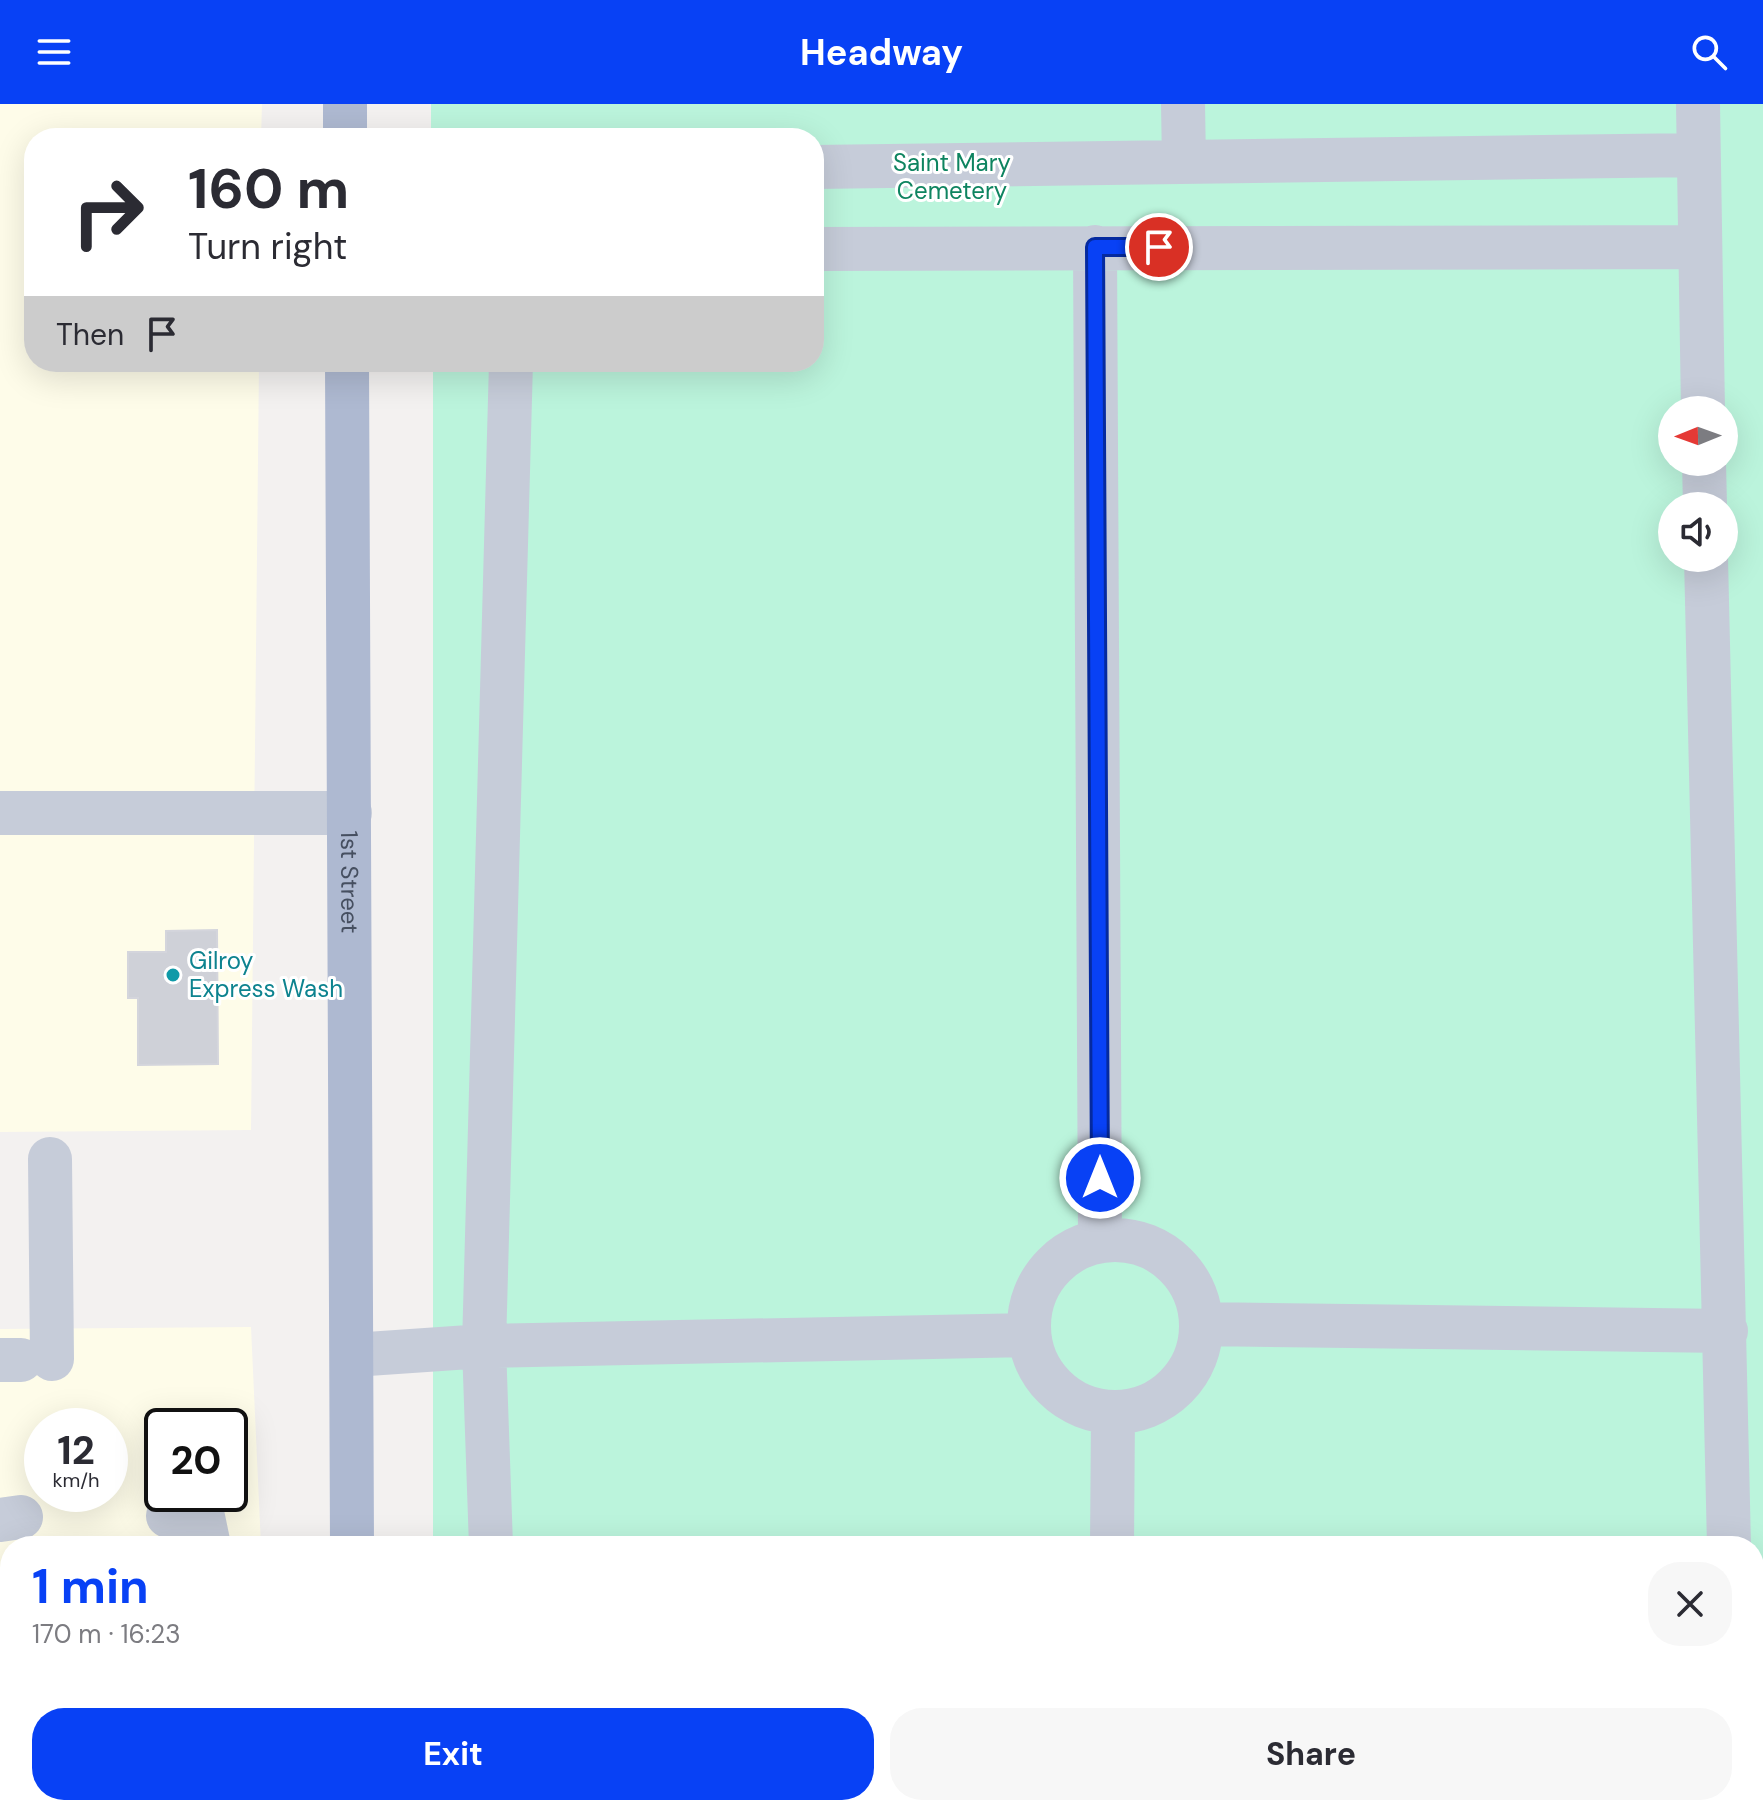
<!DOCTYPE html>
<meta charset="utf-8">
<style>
:root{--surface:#fff;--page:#f7f7f7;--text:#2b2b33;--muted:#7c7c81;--accent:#0841f5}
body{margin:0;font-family:"DM Sans",sans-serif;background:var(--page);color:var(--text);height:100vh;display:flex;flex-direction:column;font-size:30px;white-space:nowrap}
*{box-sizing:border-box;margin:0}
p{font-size:26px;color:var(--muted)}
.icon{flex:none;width:44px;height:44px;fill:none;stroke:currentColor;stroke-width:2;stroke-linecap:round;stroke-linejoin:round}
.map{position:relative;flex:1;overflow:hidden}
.panel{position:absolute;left:0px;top:1432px;width:1764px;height:280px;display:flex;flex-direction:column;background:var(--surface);border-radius:32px 32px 0 0;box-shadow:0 8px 32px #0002}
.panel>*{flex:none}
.top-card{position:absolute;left:24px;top:24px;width:800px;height:244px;border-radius:32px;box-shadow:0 8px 32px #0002;background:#fff;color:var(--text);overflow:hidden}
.needle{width:52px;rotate:269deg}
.controls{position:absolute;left:1658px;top:292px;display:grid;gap:16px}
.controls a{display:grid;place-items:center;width:80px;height:80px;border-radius:50%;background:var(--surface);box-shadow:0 8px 32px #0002;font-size:40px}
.speed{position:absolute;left:24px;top:1304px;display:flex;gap:16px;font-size:40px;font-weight:700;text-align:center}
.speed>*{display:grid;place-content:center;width:104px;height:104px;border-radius:50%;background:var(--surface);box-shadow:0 8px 32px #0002;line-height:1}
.speed small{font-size:20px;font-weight:400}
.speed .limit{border:4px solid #111;border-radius:12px;background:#fff;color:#111}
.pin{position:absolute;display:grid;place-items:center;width:68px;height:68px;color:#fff;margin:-34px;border:4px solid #fff;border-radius:50%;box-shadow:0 2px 8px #0007}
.me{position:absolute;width:88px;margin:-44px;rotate:0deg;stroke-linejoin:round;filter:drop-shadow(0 0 6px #0008)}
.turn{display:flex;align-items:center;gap:28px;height:168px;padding:0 32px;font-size:36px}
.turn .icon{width:104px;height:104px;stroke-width:2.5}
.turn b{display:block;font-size:56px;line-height:68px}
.then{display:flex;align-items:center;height:76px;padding:0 32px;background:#0003;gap:16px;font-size:30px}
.round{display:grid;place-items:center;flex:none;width:84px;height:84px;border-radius:32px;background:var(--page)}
.overview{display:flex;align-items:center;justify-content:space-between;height:136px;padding:0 32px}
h1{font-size:48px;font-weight:700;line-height:60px;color:var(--accent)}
.primary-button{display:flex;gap:16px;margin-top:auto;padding:16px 32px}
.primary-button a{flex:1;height:92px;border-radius:32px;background:var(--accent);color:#fff;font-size:32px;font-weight:700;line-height:92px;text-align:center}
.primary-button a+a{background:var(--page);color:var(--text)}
header{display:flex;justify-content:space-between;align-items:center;height:104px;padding:0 32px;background:var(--accent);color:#fff;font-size:36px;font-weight:700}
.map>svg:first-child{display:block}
</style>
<header><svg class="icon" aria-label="menu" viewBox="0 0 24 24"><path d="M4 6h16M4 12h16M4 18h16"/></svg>Headway<svg class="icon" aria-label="search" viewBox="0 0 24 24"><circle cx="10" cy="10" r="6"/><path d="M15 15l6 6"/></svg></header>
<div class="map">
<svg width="1763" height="1712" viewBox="0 0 1763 1712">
<rect width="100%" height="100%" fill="#f3f1f0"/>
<!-- commercial -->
<path fill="#fefce9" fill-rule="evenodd" d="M0,0H262L261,34H34V258H259L251,1026L0,1028Z
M251,1223L261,1442H10V1702H272L273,1712H0V1225ZM42,1322H110V1390H42ZM162,1322H230V1390H162Z"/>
<!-- green -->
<path fill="#bbf4dc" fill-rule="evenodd" d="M431,0H1763V1712H432V1702H1754V1442H433V258H814V34H431ZM1672,306H1724V358H1672ZM1672,402H1724V454H1672Z"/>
<!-- building -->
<path fill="#cfd1d8" stroke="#d4d5dc" stroke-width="2" d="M217,826L218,960L138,961V894H128V848H166V827Z"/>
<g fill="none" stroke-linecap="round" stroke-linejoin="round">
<!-- minor -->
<path stroke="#c6ccd9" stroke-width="44" d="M1183,0L1184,58
M1698,0L1703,306
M814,63L1698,51
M1095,143L1100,1136
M814,145L1698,143
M1704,358L1705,402
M1706,454L1729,1442
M0,709H350
M50,1055L52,1255
M1029 1222a86 86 0 1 1 172 0a86 86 0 1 1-172 0Z
M1202,1220L1726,1227
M353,1251L484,1242L1029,1231
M0,1256H21
M168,1412L203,1413L209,1442
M0,1416L21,1413
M491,1442L484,1242L511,258
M1112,1442L1113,1308
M0,1557L10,1558
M0,1652H10
M499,1702V1712
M1734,1702V1712
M1111,1712L1112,1702"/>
<!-- major -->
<g stroke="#aeb9d1" stroke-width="44">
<path d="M345,0V34"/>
<path id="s1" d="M347,258L352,1442"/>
<path d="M351,1702L352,1712"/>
</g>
</g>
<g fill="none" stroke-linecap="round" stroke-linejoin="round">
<defs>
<path id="route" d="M1100,1074L1095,143H1159"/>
</defs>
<!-- route casing -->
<use href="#route" stroke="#052a9f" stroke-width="20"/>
<!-- route -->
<use href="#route" stroke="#0841f5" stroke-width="14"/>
</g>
<!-- markers -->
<circle fill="#0f9aa8" stroke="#fff" stroke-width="3" cx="173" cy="871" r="8"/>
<g text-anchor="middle" stroke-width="6" stroke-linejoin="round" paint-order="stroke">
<!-- park labels -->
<g font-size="24" fill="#0e8460" stroke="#fff">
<text x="952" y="67">Saint Mary<tspan x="952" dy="28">Cemetery</tspan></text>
</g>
<!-- street labels -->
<g font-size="24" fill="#464f60" stroke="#fff">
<text dy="8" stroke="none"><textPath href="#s1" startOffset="520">1st Street</textPath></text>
</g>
<!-- culture labels -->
<g font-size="24" fill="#0d838f" stroke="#fff" text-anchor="start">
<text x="189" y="865">Gilroy<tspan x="189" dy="28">Express Wash</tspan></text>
</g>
</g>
</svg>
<div class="controls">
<a><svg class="needle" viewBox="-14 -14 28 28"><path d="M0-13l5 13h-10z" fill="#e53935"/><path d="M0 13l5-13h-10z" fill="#7c7c81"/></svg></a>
<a><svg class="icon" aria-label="sound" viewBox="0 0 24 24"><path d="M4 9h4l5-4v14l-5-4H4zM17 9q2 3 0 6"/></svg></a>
</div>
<div class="speed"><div>12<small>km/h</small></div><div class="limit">20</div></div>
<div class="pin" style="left:1159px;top:143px;background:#d93025"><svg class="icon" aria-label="arrive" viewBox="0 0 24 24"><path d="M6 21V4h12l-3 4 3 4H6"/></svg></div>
<svg class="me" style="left:1100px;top:1074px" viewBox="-20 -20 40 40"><circle r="17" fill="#0841f5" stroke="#fff" stroke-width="3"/><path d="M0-11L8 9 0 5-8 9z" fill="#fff"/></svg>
<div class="top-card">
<div class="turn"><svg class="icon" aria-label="right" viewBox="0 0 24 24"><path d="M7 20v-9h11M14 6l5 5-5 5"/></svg><div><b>160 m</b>Turn right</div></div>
<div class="then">Then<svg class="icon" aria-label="arrive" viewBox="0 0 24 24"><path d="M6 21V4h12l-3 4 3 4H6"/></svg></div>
</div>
<section class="panel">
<div class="overview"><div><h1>1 min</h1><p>170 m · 16:23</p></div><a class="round"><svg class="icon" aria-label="close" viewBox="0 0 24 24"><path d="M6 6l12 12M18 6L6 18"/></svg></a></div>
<div class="primary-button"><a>Exit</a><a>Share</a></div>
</section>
</div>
